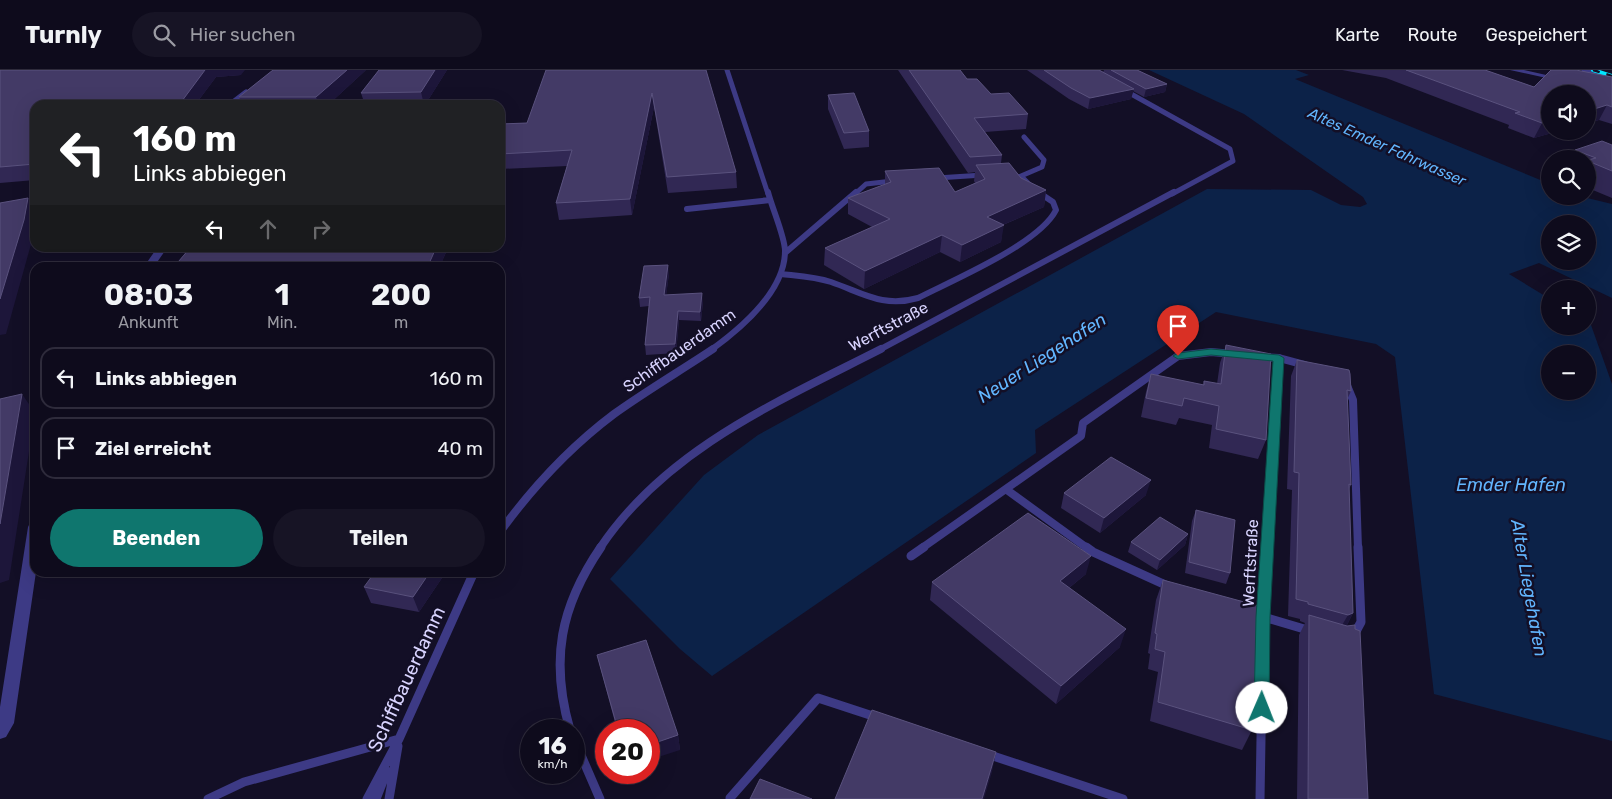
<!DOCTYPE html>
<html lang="de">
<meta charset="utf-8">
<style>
:root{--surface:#0e0b1c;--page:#171425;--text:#f1f3f6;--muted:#9b9ba3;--line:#2e2b3b;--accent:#0f766e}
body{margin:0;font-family:Rubik,sans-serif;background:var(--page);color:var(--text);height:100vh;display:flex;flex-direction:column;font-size:19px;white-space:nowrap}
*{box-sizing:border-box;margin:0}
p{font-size:16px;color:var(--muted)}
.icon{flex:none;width:28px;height:28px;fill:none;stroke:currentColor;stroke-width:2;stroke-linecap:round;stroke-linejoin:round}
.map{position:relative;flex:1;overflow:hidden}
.drawer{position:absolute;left:30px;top:192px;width:475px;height:315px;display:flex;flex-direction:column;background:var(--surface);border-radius:15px;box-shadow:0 5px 20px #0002,0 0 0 1px var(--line)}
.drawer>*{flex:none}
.guide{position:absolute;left:30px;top:30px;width:475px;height:152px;border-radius:15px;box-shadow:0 5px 20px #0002,0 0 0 1px var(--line);background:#202124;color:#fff;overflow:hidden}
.controls{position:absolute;left:1541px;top:15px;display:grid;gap:10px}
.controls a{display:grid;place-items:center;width:55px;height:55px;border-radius:50%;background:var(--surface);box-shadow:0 5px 20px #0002,0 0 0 1px var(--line);font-size:25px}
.speed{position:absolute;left:520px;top:649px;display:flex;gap:10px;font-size:25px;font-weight:700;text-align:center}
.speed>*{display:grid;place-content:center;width:65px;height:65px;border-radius:50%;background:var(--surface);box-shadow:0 5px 20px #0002,0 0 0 1px var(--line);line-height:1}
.speed small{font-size:12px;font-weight:400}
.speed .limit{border:8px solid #d22;background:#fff;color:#111}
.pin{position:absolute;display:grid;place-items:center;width:42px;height:42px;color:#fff;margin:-51px -21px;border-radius:50% 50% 50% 0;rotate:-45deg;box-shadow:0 0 5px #0007}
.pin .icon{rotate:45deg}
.me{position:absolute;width:55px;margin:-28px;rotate:1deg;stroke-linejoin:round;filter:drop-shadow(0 0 4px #0008)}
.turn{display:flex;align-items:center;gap:18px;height:105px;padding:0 20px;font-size:22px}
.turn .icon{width:65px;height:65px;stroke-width:2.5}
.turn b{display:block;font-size:35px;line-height:42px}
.lanes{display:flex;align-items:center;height:48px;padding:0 20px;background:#0003;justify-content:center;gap:25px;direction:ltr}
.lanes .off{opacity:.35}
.eta{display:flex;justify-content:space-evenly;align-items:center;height:85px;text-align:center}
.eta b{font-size:30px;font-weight:700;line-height:35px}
.button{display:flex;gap:10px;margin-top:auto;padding:10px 20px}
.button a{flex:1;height:58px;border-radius:30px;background:var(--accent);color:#fff;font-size:20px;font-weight:700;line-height:58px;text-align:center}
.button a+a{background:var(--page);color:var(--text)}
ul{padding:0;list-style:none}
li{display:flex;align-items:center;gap:15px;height:62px;margin:0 10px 8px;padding:0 10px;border:2px solid var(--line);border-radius:15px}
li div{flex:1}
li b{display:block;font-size:19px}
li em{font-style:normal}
header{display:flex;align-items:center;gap:30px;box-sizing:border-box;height:70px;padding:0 25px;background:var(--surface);border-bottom:1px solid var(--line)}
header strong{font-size:24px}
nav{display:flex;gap:28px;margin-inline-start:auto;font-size:18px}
.search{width:350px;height:45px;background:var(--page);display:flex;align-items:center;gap:12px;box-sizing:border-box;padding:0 18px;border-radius:28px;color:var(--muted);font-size:19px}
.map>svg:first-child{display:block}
</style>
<header>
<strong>Turnly</strong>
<div class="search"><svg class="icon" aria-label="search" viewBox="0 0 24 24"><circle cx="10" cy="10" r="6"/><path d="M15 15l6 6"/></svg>Hier suchen</div>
<nav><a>Karte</a><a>Route</a><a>Gespeichert</a></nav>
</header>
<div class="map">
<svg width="1612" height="729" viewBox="0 0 1612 729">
<rect width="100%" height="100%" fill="#130f26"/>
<!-- water -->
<path fill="#0c2248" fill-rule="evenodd" d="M1149,0H1296L1309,5L1295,9L1550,114V126H1579L1612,134V228L1539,193L1509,204L1550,229V256H1588V253L1591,255L1612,314V671L1434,624L1395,287L1376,274L1216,242L1035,360L1036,383L712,606L680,579L610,509L704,405L758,365L1207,119L1311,120L1341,135L1360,137L1367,134L1363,127L1244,44ZM1550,154H1588V191H1550ZM1550,284H1588V321H1550Z"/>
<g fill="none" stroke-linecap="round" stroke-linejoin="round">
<!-- lane-far3 -->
<path stroke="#3d3a85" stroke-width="5" d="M727,0L768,124
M1584,0L1612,9
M1124,20L1230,79L1233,91L1172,124
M229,35L246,22
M1009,104L1023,108L1039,124
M1021,106L1042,97L1044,90L1024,67
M937,108L983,105
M855,124L866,114L893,111"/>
<!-- lane-far2 -->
<path stroke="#3d3a85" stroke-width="6" d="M687,139L770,130
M785,183L856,122
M781,204C798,206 815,207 831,212C863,223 883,238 918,228C953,210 1039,174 1056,140L1053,132L1038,122
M711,280C740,259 785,221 785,181C785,167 772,138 768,122
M879,280L1174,122"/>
<!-- lane-far1 -->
<path stroke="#3d3a85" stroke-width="8" d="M1262,287L1279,288L1305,295
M1346,313L1353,330L1358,478
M1007,420L1087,478
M500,462C532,418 570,377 614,344C646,321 680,301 713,279
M600,478C666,379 779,331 881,279
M922,478L1081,366L1083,353L1178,286L1211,282L1233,284
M1267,478L1279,288"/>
<!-- lane -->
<path stroke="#3d3a85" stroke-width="9" d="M1086,477L1093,482L1170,517
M911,486L924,477
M1250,543L1311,561
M1350,566L1354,565L1361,552L1358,477
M570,660C550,590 560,537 601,477
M574,669L600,729
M987,684L1123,729
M730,728L818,628L879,648
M208,729L244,712L399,669
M367,729L399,669L474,502
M376,729L387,701
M389,729L398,676
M1260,729L1263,547L1267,477"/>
<!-- street -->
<path fill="#3d3a85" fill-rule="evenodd" d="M1510,0H1524L1564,9L1560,11Z
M157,178H167L153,198H143Z
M35,452L36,502L14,653L6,667L0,669V637L28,457L30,453Z"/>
<defs>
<path id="rail" d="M1593,0L1612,6"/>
</defs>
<!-- rail casing -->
<use href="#rail" stroke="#00e5ff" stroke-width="4"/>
<!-- rail -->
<use href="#rail" stroke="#130f26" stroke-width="2.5" stroke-dasharray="7" stroke-linecap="butt"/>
</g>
<!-- wall -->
<path fill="#312854" d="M0,0L241,5L216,7L195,35H35V110L0,113Z
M366,0L328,35H242L239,27Z
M379,0H447L425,35H365L361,23Z
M706,0L736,102L737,118L668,123L654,37L632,145L559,150L556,133L567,96L500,99V54L527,53Z
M898,0H960L967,9L991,24L1028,44L1026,59L985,62L1002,85L1001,93L1021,108L1046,120L1044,137L1003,155L1001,172L960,192L940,182L864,219L824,195L825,178L872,157L848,144V128L885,115V101L955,122L975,113L974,111L975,102L968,103Z
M1027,0H1099L1103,2L1104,0H1137L1167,14L1165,22L1144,27L1133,21L1131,29L1088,39L1069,29Z
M1342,0H1485L1534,17L1612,7V54L1599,50L1588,53V24L1550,61H1559L1534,68L1508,58L1509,55L1386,8Z
M828,25L869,61V77L844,79L828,39Z
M1612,75V128L1588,118V89H1570L1575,80Z
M184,178H448L439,198H173L186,182Z
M669,204L666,225L703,232L701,251L679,250L676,283L646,285L645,275L649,236L640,237L639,228Z
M1226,275L1266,370L1258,389L1209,378L1212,355L1179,348L1176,355L1141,347L1146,322L1151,304L1203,315L1204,311L1217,314L1220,293Z
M1297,290L1351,321L1347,330L1351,415L1349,419L1353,543L1347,555L1368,729H1297L1299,565L1305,553L1300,551V549L1288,546L1292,420L1287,419L1291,306Z
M1064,423L1146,425L1100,463L1061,438Z
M1196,440L1230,503L1226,514L1185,503L1192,451Z
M1188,464L1185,475L1157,500L1128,482L1131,472Z
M446,502L419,542L371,533L364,517Z
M1086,504L1069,518L1120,577L1056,634L930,530L932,512Z
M1163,510L1252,660L1242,680L1150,651L1158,602L1148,599L1150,584L1148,583L1156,530Z
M597,585L678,665L680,680L649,660H617Z"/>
<!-- shaded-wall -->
<path fill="#1d163a" d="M205,0H245L241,5L216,7L195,35H179Z
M347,0H366L328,35H319L316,27Z
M435,0H447L425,35H424L421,22Z
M1167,14L1165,22L1144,27L1146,19Z
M1134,19L1131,29L1088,39L1090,28Z
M652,23L654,37L632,145L630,129Z
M1607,35L1599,50L1588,53V41Z
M1550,51V61H1559L1534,68L1542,53Z
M1046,120L1044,137L984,163L987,147Z
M28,128L35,141V154L33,167L6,264L0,265V229Z
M1004,155L1001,172L960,192L962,175Z
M942,165L940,182L864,219L865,201Z
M436,178H448L439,198H427Z
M668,195L669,204L665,234L664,225Z
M702,223L703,232L701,251L700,242Z
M678,241L679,250L676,283L675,274Z
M22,324L35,343L9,510L0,513V454Z
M1151,410L1146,425L1100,463L1104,448Z
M1188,464L1185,475L1157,500L1160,490Z
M1091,486L1086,504L1055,529L1060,511Z
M430,502H446L419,542L413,527Z
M1353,543L1344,561L1338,562L1348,545Z
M1126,559L1120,577L1056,634L1061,616Z
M678,665L680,680L649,690V675Z
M996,682L992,702L984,729H982Z"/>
<!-- building -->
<path fill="#433a66" stroke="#5a527e" d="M0,0H205L179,35H35V94L0,97Z
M273,0H347L316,27H239Z
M379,0H435L421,22L361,23Z
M546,0H706L736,102L667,107L652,23L630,129L556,133L572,80L500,84V54L527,53Z
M909,0H960L967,9H977L991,24L1009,23L1028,44L974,48L1002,85L970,87Z
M1044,0H1099L1134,19L1090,28L1071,18Z
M1111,0H1137L1167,14L1146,19Z
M1406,0H1485L1534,17L1551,0H1576L1612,7V37L1607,35L1588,41V24H1550V51L1542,53L1515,43L1520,42Z
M854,23L869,61L844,63L828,25Z
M1602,71L1612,75V101L1588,91V90L1596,88L1575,80Z
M1009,93L1021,108L1046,120L987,147L1004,155L962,175L942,165L865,201L825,178L890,149L848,128L891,112L885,101L939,98L955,122L985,109L976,95Z
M28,128L24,150L0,229V133Z
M190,178H436L427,198H173Z
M668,195L664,225L702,223L700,242L678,241L675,274L645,275L650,227L639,228L644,196Z
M1226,275L1271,284L1266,370L1216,359L1219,336L1184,328L1182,336L1146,328L1151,304L1204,315V311L1221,314Z
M1297,290L1349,300L1350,304L1351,321L1347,320L1351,415L1349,414L1353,543L1348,545L1308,534V532L1296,529L1299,403L1294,402Z
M22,324L0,454V329Z
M1111,387L1151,410L1104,448L1064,423Z
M1196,440L1235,450L1230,503L1189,492Z
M1028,443L1091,486L1060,511L1126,559L1061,616L932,512Z
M1160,447L1188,464L1160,490L1131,472Z
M375,502H430L413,527L364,517Z
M1163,510L1259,536L1252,660L1158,632L1165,582L1155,579L1157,564L1155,563Z
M1309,545L1347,556L1355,555V559L1360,561L1368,729H1308Z
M646,570L678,665L649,675V660H618L597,585Z
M872,640L996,682L982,729H835Z
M760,709L812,729H750Z"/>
<!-- route -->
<path fill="#0f766e" stroke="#0a4d48" d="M1211,279L1279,285L1284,288L1270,547L1269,638L1267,642L1262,644L1256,642L1254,638L1256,547L1273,291L1211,285L1178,289L1173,286L1178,283Z"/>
<g text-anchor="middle" stroke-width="5" stroke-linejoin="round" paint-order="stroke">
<!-- far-water labels -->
<g font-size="15" font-style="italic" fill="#62b6ff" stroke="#130f26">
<text transform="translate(1387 77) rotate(24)" y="5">Altes Emder Fahrwasser</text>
</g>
<!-- street labels -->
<g font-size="16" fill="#d9d4ff" stroke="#130f26">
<text transform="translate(888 256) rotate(-28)" y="6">Werftstraße</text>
<text transform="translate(679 280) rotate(-35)" y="6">Schiffbauerdamm</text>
<text transform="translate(1250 493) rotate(-87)" y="6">Werftstraße</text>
</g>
<!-- water labels -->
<g font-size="18" font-style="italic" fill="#62b6ff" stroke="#130f26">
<text transform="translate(1042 288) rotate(-33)" y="6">Neuer Liegehafen</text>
<text x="1511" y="421">Emder Hafen</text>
<text transform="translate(1529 518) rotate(80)" y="6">Alter Liegehafen</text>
</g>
<!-- near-street labels -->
<g font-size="19" fill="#d9d4ff" stroke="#130f26">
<text transform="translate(406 609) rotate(-65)" y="7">Schiffbauerdamm</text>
</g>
</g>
</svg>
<div class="controls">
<a><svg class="icon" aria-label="sound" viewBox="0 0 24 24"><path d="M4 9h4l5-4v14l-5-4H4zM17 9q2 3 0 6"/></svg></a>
<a><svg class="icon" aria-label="search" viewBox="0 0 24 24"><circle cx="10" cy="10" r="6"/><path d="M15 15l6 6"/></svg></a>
<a><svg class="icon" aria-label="layers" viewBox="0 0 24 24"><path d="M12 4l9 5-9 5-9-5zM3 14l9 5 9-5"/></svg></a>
<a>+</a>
<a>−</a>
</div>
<div class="speed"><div>16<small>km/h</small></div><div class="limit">20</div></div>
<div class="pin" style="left:1178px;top:286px;background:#d93025"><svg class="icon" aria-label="arrive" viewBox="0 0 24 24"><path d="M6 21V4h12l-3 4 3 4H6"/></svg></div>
<svg class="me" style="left:1262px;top:638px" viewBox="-20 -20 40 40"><circle r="19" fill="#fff"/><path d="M0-13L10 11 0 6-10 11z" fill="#0f766e"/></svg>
<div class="guide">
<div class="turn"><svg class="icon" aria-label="left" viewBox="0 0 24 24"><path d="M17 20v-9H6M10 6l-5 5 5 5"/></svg><div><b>160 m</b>Links abbiegen</div></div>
<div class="lanes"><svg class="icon" aria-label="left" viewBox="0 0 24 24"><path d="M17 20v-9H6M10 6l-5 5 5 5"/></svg><svg class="icon off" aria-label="ahead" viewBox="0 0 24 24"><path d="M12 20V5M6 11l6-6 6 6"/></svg><svg class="icon off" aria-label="right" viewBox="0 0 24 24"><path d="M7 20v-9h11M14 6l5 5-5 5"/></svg></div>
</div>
<section class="drawer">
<div class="eta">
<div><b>08:03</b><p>Ankunft</p></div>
<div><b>1</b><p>Min.</p></div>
<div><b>200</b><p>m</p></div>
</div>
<ul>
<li><svg class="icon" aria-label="left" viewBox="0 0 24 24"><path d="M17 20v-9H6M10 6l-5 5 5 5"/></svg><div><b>Links abbiegen</b></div><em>160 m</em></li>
<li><svg class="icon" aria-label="arrive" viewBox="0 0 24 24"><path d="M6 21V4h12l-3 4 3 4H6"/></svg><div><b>Ziel erreicht</b></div><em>40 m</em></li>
</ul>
<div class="button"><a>Beenden</a><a>Teilen</a></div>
</section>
</div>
